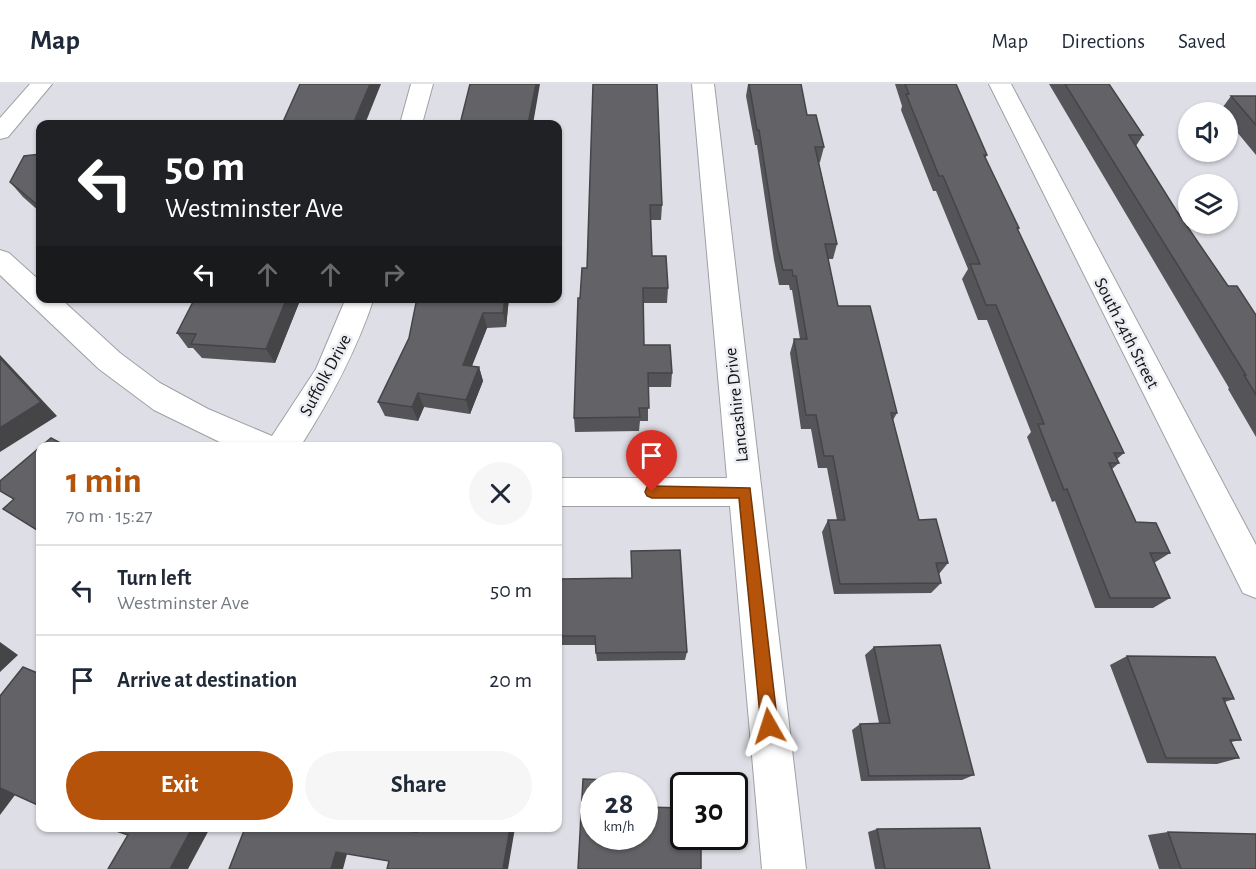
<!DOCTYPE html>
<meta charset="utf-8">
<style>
:root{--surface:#fff;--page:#f6f6f7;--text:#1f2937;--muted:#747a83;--line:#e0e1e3;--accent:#b45309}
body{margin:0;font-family:"Alegreya Sans",sans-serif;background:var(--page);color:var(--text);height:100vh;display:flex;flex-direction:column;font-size:22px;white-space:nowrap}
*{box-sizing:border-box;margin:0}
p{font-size:20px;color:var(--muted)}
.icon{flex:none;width:33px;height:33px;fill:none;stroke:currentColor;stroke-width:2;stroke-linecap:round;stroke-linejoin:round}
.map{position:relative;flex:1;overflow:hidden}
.drawer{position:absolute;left:36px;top:358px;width:526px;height:390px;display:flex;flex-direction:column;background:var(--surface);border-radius:12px;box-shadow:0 2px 4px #0004}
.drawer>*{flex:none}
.banner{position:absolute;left:36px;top:36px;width:526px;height:183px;border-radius:12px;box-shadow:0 2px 4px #0004;background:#202124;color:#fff;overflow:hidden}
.tools{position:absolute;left:1178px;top:18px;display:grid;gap:12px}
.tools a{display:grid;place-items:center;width:60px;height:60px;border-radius:50%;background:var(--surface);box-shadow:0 2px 4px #0004;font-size:30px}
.speed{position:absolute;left:580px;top:688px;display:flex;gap:12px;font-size:30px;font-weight:700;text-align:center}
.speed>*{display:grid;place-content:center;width:78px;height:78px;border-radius:50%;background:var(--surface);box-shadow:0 2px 4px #0004;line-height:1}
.speed small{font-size:15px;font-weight:400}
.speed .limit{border:3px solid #111;border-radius:9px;background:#fff;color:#111}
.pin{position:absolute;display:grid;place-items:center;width:51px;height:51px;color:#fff;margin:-62px -26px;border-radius:50% 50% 50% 0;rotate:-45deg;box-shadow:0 0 6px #0007}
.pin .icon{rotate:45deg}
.me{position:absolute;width:66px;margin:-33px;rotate:354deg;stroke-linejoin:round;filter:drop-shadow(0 0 4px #0008)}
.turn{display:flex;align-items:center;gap:21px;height:126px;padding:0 30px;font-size:27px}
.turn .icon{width:78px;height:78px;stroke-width:2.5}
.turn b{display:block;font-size:42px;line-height:51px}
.lanes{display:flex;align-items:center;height:57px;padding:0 30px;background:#0003;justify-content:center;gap:30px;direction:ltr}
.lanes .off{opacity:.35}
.round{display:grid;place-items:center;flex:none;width:63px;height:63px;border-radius:32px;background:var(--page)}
.headline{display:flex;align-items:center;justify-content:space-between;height:102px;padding:0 30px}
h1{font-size:36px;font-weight:700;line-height:45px;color:var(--accent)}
.button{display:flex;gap:12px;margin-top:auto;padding:12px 30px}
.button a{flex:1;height:69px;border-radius:36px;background:var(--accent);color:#fff;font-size:24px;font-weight:700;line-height:69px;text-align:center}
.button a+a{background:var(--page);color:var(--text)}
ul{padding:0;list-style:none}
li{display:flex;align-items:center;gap:18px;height:90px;padding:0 30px;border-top:2px solid var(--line)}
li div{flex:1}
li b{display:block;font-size:22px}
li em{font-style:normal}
header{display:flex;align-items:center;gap:36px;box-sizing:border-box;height:84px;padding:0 30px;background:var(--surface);border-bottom:2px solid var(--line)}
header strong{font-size:28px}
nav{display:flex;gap:33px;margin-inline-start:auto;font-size:21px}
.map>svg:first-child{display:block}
</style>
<header>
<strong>Map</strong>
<nav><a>Map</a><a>Directions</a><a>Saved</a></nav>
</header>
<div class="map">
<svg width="1256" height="785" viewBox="0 0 1256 785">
<rect width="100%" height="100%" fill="#dedfe6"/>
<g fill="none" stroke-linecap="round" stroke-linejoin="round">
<defs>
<path id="minor" d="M30,0H52L8,53L0,55V34Z
M411,0H433L422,40H400Z
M692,0H714L806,785H762L730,422H558V394H727Z
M989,0H1011L1256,461V514L1243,509Z
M0,166L9,169L40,197V214H60L120,269L160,299L208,325L272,352L316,285L346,214H374C356,268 330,316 300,363H230L154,326L99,285L0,191Z"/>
</defs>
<!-- minor casing -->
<use href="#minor" stroke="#9ea0a6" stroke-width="2"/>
<!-- minor -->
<use href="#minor" fill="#fff" fill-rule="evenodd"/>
</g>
<!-- wall -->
<path fill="#555459" d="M593,0L662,121L661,136H651L652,172L668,204L667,219H643L644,261L672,289L671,303H648V337H640L639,347L575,348L574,334L580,214L587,184Z
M748,0H801L807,31L824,63L820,78L819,79L837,160L833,175H828L838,222L897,329L893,336L919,436L948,479L939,490L941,499L931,509L834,510L822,448L828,436H837L827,384H818L811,345H801L790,269L794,255H800L792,206H790L789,201H779L774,176L757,61H755L746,12Z
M895,0H956L987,71L985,75L1019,144L1018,146L1124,369L1117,375L1119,379L1112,385L1136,438L1170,469L1154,479L1170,514L1153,524H1095L1055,417L1052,418L1027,353L1031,348L987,236H978L962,195L968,185L936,107H933L901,26L902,22Z
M1049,0H1109L1143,51L1136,62L1176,126L1228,202L1256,231V353L1228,305L1229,304Z
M1231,12H1256V71L1227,36V28H1221L1220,27Z
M40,70V128L23,113L10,98Z
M195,214H301L275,279L202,274L193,264H188L177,249Z
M509,214L506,243L487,244L472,282L479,283L483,297L470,330L424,323L418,337L385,332L378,318L409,254Z
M558,495L687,568L685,576L597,577L595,561H558Z
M874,563L974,691L962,696L861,697L852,646L860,640L879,639L865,571Z
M1127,572L1234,615L1225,618L1241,656L1231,658L1239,674L1217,680L1147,679L1110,581Z
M877,745L990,785H875L868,748Z
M1168,748L1256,785H1159L1148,751Z"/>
<!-- shaded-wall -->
<path fill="#454548" d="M370,0H381L365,40H353Z
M536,0H540L533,40H528Z
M156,214H164L159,218Z
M287,214H301L275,279L266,265Z
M505,214H509L506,243L503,229Z
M483,229L487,244L467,294L463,281Z
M0,271L57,332L0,368Z
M479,283L483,297L470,330L466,316Z
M418,309L424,323L418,337L412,323Z
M0,558L18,571L0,588Z
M0,703L18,707L0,731Z
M192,744H210L188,785H170Z
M510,744H515L508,785H503Z
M336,768L347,770L343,785H331Z"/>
<!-- building -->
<path fill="#636267" stroke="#454548" stroke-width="1.5" d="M300,0H370L353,40H282Z
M470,0H536L528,40H460Z
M593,0H657L662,121H650L652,172H666L668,204H643L644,261H670L672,289H648L649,324H639L640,333L574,334L578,214H580L582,184H587Z
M749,0H801L807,31H816L824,63H815L837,160H825L838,222H870L897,329H891L919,436L936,435L948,479H936L941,499L840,500L828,436H845L833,372H824L816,331H806L794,255H807L796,192H793L792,186H783L777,161L759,46H757Z
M905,0H956L987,71H984L1019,144H1017L1124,369H1114L1119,379H1109L1136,438L1156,439L1170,469H1150L1170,514H1110L1067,405L1064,406L1038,340H1044L996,221H986L970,180H980L943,92H939L906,10H909Z
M1065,0H1109L1143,51H1129L1176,126L1228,202H1237L1256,231V311L1244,291H1246Z
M1231,12H1256V41Z
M40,70V123L10,98L24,72Z
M195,214H287L266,265L191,260L196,250L177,249Z
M417,214H505L503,229H483L463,281L479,283L466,316L418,309L412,323L378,318L409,254Z
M0,274L41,318L0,344Z
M51,354L68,363H40V448L3,425L14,415L0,407V397Z
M680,466L687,568L596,569L595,552H558V495L632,494L631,467Z
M940,561L974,691L869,692L860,640L890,639L874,563Z
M1127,572L1215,573L1234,615L1223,614L1241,656H1230L1239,674H1166Z
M23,583L40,590V722L0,704V612Z
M583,695L612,696V702H594V753H645V723L684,724V753H701V785H578Z
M108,744H192L170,785H108L128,751Z
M245,744H368L417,748V744H510L503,785H387L389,777L336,768L331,785H229Z
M980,744L990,785H885L877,745Z
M1168,748L1256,750V785H1181Z"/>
<!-- route -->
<path fill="#b45309" stroke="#753606" stroke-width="1.5" d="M652,402L750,404L778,642L775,648L769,651L763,648L761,642L739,414H652L647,412L645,408L647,403Z"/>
<g text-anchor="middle" stroke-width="5" stroke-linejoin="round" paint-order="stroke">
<!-- street labels -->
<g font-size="18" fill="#101113" stroke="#ebedf3">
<text transform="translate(1127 249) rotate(63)" y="6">South 24th Street</text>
<text transform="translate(325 291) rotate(-62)" y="6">Suffolk Drive</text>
<text transform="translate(736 321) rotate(-96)" y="6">Lancashire Drive</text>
</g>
</g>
</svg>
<div class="tools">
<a><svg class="icon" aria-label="sound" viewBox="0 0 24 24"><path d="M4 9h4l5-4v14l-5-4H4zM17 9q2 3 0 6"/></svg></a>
<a><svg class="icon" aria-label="layers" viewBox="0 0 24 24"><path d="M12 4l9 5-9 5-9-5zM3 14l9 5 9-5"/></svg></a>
</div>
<div class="speed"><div>28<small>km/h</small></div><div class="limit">30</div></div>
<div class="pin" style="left:652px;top:408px;background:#d93025"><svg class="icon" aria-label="arrive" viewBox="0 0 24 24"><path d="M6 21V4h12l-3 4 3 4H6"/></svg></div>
<svg class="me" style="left:769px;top:642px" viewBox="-20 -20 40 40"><path d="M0-17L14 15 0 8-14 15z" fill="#b45309" stroke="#fff" stroke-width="4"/></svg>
<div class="banner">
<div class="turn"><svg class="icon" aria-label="left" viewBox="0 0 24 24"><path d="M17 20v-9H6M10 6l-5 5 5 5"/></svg><div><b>50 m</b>Westminster Ave</div></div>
<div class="lanes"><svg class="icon" aria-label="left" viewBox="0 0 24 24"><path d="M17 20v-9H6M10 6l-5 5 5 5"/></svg><svg class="icon off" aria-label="ahead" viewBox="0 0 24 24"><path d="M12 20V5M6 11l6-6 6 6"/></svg><svg class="icon off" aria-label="ahead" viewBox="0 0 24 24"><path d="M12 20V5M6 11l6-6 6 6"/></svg><svg class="icon off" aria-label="right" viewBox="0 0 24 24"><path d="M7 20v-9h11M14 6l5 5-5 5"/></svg></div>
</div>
<section class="drawer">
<div class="headline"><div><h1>1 min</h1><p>70 m · 15:27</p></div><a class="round"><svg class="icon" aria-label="close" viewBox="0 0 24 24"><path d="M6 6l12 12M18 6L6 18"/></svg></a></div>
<ul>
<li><svg class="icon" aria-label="left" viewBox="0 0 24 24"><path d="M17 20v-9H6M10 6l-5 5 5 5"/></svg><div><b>Turn left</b><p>Westminster Ave</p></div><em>50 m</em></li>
<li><svg class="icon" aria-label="arrive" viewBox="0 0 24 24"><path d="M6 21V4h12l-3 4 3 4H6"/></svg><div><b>Arrive at destination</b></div><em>20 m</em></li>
</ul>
<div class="button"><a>Exit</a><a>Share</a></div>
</section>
</div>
